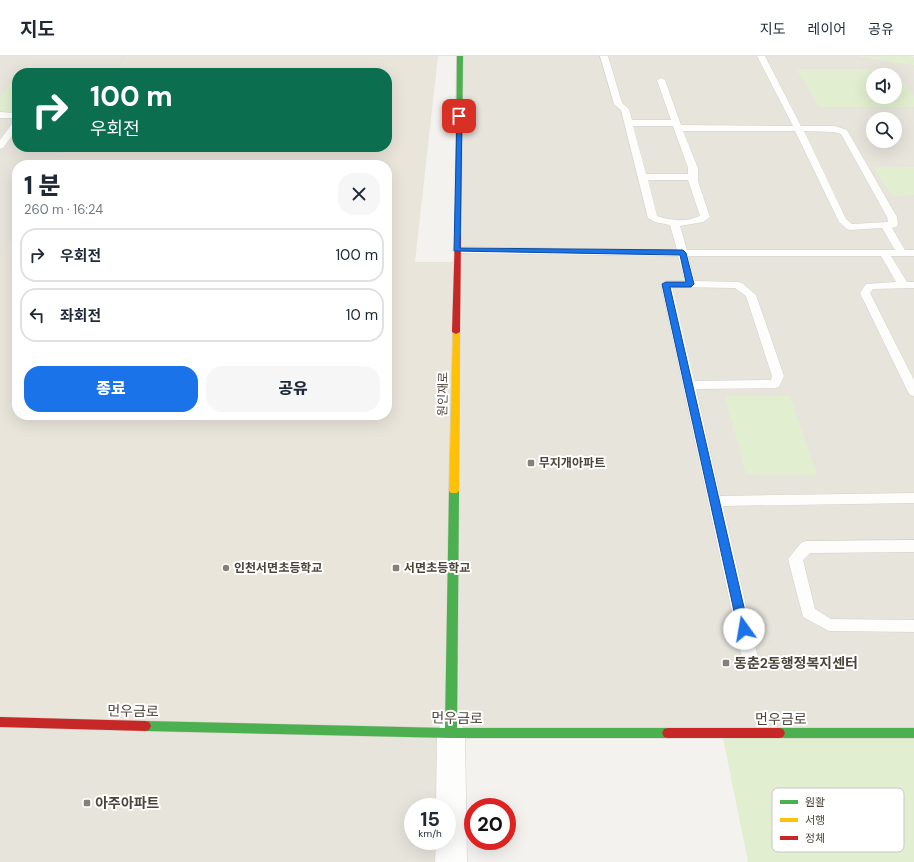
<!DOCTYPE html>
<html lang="ko">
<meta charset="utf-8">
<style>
:root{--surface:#fff;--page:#f6f6f7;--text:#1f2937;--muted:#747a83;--line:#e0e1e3;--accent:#1a73e8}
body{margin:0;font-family:"DM Sans","Noto Sans KR",sans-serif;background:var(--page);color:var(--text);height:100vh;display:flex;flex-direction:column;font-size:15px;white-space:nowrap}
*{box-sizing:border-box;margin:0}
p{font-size:13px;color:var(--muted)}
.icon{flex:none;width:22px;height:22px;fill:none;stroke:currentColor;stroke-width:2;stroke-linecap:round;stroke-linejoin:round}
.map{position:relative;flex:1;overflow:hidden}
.side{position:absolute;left:12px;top:104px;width:380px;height:260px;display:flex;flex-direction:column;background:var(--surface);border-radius:16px;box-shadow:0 4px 16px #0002}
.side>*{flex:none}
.top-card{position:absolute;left:12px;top:12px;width:380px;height:84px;border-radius:16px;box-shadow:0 4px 16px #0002;background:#0b6e4f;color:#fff;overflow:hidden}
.fabs{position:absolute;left:866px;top:12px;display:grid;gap:8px}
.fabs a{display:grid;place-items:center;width:36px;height:36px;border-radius:50%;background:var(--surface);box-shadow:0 4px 16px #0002;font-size:20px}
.speed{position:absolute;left:404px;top:742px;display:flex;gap:8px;font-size:20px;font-weight:700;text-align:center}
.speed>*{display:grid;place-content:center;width:52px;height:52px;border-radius:50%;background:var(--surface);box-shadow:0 4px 16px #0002;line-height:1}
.speed small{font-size:10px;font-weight:400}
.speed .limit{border:6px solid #d22;background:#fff;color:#111}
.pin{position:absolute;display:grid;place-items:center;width:34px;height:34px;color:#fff;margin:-17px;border-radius:8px;box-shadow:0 2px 6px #0006}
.me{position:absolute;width:44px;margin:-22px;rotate:347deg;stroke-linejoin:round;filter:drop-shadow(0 0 3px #0008)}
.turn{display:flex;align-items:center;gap:14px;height:84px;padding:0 12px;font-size:18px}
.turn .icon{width:52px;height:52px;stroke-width:2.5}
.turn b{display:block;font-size:28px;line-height:34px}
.round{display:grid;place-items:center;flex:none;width:42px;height:42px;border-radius:16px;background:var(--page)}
.summary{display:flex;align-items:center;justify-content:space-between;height:68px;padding:0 12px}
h1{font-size:24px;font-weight:800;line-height:30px}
.primary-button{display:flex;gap:8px;margin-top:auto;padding:8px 12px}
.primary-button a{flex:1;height:46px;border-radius:16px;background:var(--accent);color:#fff;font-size:16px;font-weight:800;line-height:46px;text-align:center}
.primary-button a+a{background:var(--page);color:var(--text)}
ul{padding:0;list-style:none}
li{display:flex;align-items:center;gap:12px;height:54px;margin:0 8px 6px;padding:0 4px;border:2px solid var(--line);border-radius:16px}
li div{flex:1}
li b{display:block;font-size:15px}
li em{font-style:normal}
header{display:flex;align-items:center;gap:24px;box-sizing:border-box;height:56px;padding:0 20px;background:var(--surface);border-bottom:1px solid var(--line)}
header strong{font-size:19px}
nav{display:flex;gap:22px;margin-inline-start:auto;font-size:14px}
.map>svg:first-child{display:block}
</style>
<header>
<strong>지도</strong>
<nav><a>지도</a><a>레이어</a><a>공유</a></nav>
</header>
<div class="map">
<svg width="914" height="806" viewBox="0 0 914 806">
<rect width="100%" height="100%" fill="#f4f2ee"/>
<!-- residential -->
<path fill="#e7e4dc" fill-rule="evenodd" d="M0,0H128L118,17H17V91H72L60,109H17V179L0,206Z
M461,0H859L914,9V679L451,677V806H0V666L451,677ZM873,19H895V41H873ZM873,63H895V85H873ZM413,751H447V785H413Z"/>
<!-- education -->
<path fill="#eae5da" d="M128,0H438L415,206H456L451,677L0,666V206L17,179V359H387V109H60L72,91H387V17H118Z"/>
<!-- green -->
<path fill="#e1eecf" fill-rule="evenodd" d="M859,0H910L914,1V9Z
M121,12L118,17H17L20,13Z
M796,13H893L914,40V51H819ZM873,19H895V41H873Z
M17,17V56H0V42Z
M873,111H914V139L892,140Z
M725,340H790L817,419L746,418Z
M722,677H914V806H748Z"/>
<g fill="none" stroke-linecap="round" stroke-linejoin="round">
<defs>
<path id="lane" d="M600,0H608L622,47L629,53L632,64H671L657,24L661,22L665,24L681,69L793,70L757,0H765L801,70H835L847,74L897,161L898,169L896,171L892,172L905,194H914V200H891L907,226H914V232L873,233L870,237L914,324V340L910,339L908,336L860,237L866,228L896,226L881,200H688L695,225L738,226L742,227L756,239L784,320L779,331L775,332L696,333L720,440L914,437V447L723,450L758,602L756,607L750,609L744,607L742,602L661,228L666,225H685L678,200L457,197L452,194L457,191L677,194L670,169L655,166L648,162L621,54L614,48ZM633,70H673L688,112V118H646ZM683,75H795L839,166L847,173L850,174L882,172L895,194H687L680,170L703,166L710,161L698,125V112ZM804,75L834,76L841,78L887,161L888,166L852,168L846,163ZM648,124H688L700,160C687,166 671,165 657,160ZM672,231L735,232L746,240L772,320L771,324L694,325Z
M0,56L16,57L17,64L12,62H0Z
M17,64V73L3,92L0,93V84L14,65Z
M914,484V496L810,497L803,504L815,553L831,563L914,564V576L829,575L803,561L788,503L801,487L806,485Z"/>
<path id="street" d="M451,664L461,668L465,677L467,806H435L436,785H447V751H436L437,677L441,668Z"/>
<path id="fast" d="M457,0H463L461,179L458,181L455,179Z
M454,432L457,433L459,435L457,672H668L672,673L674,677L672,681L668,682H451L145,675L141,674L139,670L141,666L145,665L445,672L449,435L451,433Z
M779,672H914V682H779L775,681L773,677L775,673Z"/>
<path id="slow" d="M453,274H456L460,276L459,435L457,437H451L449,435Z"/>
<path id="jam" d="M458,177L461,179L460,276L456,278L452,276L455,179Z
M0,661L145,665L149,666L151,670L149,674L145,675L0,671Z
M668,672H779L783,673L785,677L783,681L779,682H668L664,681L662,677L664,673Z"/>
</defs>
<!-- lane casing -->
<use href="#lane" stroke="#d2d0cb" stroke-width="1"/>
<!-- street casing -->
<use href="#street" stroke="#d2d0cb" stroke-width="1"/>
<!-- fast casing -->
<use href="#fast" stroke="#d3cfc5" stroke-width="1"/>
<!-- slow casing -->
<use href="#slow" stroke="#d3cfc5" stroke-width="1"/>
<!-- jam casing -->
<use href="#jam" stroke="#d3cfc5" stroke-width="1"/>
<!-- lane -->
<use href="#lane" fill="#fdfdfc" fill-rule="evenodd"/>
<!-- street -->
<use href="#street" fill="#fdfdfc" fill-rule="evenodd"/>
<!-- fast -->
<use href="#fast" fill="#4caf50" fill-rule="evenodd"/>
<!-- slow -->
<use href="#slow" fill="#ffc107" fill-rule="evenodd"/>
<!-- jam -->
<use href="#jam" fill="#c62828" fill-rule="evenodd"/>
</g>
<!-- route -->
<path fill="#1a73e8" stroke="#114b97" d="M457,58L462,60L460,192L683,194L686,197L694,228L691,231H670L749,573L748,577L744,578L740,577L738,573L662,228L666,226H686L680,199L454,195Z"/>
<!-- markers -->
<g fill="#868178" stroke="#fff" stroke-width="1.5">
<rect x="527" y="403" width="8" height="8" rx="2"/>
<circle cx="226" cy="512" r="4"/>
<rect x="392" y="508" width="8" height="8" rx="2"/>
<rect x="722" y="603" width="8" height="8" rx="2"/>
<rect x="83" y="743" width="8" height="8" rx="2"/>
</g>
<g text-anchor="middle" stroke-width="4" stroke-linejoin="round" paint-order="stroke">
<!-- street labels -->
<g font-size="12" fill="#4b4439" stroke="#fff">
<text transform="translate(443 338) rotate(-89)" y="4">원인재로</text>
</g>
<!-- poi labels -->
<g font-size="12" font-weight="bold" fill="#4b4439" stroke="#fff" text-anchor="start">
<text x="539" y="411">무지개아파트</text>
<text x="234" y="516">인천서면초등학교</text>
<text x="404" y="516">서면초등학교</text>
</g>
<!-- near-poi labels -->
<g font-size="14" font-weight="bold" fill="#4b4439" stroke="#fff" text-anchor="start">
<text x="734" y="612">동춘2동행정복지센터</text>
<text x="95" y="752">아주아파트</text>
</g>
<!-- near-street labels -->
<g font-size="14" fill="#4b4439" stroke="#fff">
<text transform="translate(133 655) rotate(1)" y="5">먼우금로</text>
<text transform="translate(457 662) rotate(1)" y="5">먼우금로</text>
<text x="781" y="668">먼우금로</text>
</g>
</g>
<!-- legend -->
<rect x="772" y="732" width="132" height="64" rx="6" fill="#fff" stroke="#c9c7c4" stroke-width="1"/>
<rect x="780" y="744" width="18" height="4" fill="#4caf50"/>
<rect x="780" y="762" width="18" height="4" fill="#ffc107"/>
<rect x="780" y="780" width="18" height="4" fill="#c62828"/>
<g font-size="11" fill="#4b4439">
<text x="805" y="750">원활</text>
<text x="805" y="768">서행</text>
<text x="805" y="786">정체</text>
</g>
</svg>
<div class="fabs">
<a><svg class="icon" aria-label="sound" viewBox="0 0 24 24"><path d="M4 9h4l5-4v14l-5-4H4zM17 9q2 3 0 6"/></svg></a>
<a><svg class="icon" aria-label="search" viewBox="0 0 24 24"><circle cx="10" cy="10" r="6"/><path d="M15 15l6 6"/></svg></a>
</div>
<div class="speed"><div>15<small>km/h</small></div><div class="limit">20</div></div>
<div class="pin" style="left:459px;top:60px;background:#d93025"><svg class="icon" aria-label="arrive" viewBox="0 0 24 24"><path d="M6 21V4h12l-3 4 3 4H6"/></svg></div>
<svg class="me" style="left:744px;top:573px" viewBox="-20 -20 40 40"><circle r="19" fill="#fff"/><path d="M0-13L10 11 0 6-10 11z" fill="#1a73e8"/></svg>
<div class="top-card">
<div class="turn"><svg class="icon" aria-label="right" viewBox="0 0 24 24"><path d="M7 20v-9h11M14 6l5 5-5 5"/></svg><div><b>100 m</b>우회전</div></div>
</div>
<section class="side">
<div class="summary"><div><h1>1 분</h1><p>260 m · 16:24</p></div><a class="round"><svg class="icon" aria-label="close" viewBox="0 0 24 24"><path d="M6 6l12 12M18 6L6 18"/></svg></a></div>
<ul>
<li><svg class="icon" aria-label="right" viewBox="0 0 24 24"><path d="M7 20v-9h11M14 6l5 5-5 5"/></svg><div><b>우회전</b></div><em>100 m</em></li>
<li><svg class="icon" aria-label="left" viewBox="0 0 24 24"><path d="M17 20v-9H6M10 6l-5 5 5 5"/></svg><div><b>좌회전</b></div><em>10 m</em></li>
</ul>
<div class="primary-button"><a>종료</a><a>공유</a></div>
</section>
</div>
